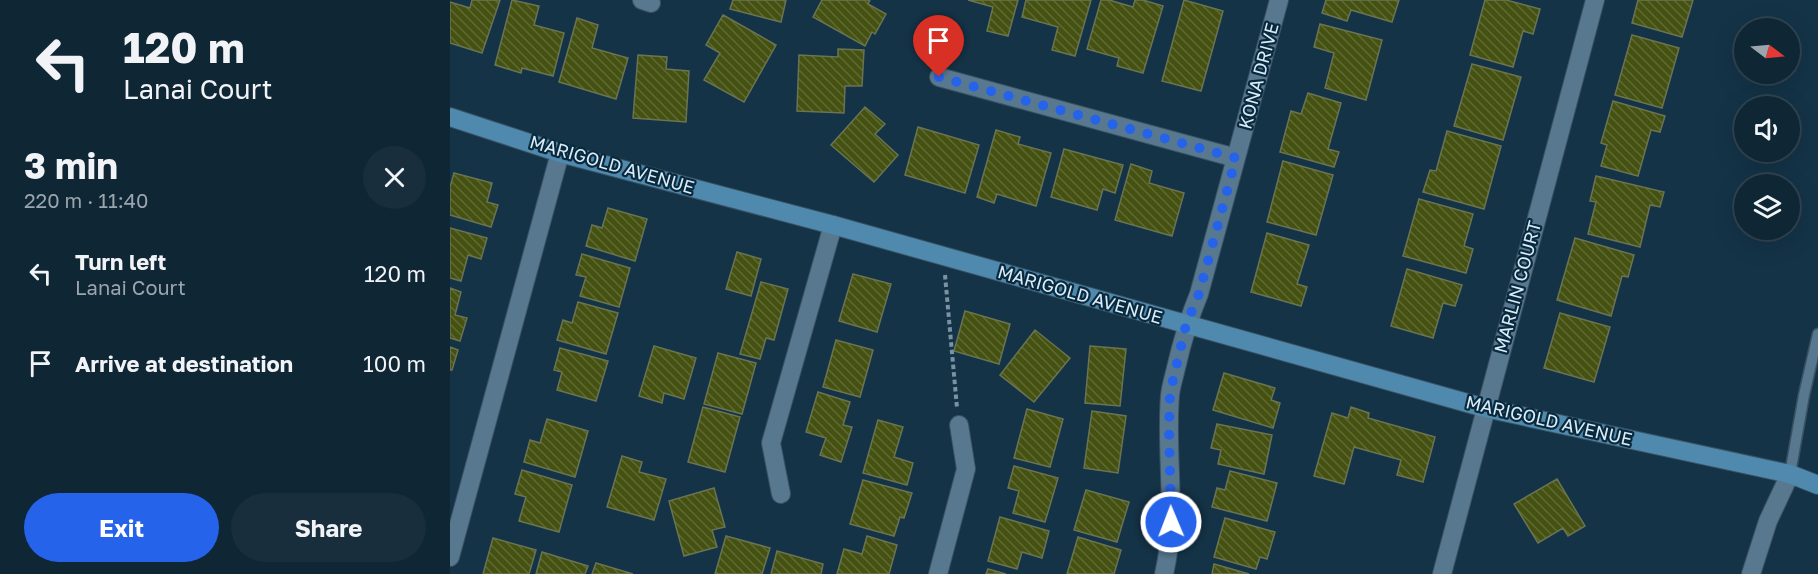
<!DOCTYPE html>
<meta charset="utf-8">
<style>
:root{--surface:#0f2635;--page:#182e3d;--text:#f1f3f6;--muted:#9ba5ad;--line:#2f4350;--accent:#2563eb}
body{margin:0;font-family:"Golos Text",sans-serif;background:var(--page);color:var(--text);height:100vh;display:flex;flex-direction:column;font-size:22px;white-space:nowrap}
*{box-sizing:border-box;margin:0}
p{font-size:20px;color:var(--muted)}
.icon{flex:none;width:33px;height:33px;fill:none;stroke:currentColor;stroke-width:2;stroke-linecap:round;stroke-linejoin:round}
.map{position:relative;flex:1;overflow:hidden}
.side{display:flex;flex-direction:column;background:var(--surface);width:450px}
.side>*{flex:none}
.top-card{background:#0f2635;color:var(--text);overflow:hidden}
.needle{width:39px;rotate:106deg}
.buttons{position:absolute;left:1284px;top:18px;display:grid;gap:12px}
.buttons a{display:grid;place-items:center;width:66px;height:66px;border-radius:50%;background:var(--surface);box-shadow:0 6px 24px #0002,0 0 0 2px var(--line);font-size:30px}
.pin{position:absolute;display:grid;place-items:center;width:51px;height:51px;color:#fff;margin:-62px -26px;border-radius:50% 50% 50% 0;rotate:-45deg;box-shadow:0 0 6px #0007}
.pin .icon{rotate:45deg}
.me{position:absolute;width:66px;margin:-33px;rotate:359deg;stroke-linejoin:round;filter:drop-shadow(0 0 4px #0008)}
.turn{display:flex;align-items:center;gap:21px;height:126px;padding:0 24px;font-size:27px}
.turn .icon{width:78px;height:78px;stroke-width:2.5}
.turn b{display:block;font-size:42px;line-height:51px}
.round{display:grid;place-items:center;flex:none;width:63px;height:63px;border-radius:32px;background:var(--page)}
.head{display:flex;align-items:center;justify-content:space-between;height:102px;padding:0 24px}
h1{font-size:36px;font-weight:700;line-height:45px}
.cta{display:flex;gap:12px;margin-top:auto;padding:12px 24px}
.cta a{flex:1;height:69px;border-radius:36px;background:var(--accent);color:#fff;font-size:24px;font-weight:700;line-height:69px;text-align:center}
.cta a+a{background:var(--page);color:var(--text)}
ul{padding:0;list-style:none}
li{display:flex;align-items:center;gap:18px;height:90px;padding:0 24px}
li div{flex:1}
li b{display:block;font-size:22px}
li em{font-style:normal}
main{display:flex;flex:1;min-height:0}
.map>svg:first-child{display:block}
</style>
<main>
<section class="side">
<div class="top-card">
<div class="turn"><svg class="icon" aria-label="left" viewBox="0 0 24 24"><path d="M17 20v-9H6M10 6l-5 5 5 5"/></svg><div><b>120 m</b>Lanai Court</div></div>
</div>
<div class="head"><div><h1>3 min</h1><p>220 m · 11:40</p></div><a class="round"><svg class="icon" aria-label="close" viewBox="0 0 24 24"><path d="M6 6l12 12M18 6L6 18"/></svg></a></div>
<ul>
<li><svg class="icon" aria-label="left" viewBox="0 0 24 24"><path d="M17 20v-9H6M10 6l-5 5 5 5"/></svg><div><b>Turn left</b><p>Lanai Court</p></div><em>120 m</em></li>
<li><svg class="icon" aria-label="arrive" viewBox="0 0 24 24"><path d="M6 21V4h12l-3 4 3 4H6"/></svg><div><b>Arrive at destination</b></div><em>100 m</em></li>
</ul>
<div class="cta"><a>Exit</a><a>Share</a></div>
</section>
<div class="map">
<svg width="1368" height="574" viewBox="0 0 1368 574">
<defs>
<pattern id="building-back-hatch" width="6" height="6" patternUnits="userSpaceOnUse" patternTransform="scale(1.5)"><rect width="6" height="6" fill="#445110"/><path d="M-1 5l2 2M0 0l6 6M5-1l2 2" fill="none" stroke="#5e6a34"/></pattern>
</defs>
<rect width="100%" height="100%" fill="#143347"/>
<!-- building -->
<path fill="url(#building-back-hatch)" stroke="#6b7452" stroke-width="1.5" d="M22,0H50L32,53L0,43V2L20,8Z
M62,0L89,6L84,25L114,33L103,76L72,68L71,73L45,65Z
M283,0H336L331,22L280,9Z
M372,0H420L418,4L436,14L425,34L422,32L415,46L363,17Z
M518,0H568L558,36L537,31L543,7Z
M576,0H641L625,56L602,50L608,27L572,17Z
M651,0H659L683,7L685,0H693L713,6L693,73L667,66L669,58L637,49Z
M734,0L773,11L751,91L712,81Z
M876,0H949L942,22L901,10L897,21L872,13Z
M1035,0H1056L1090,9L1083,34L1073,31L1063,67L1020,55Z
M1188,0H1243L1232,37L1182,23Z
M273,15L326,45L294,102L254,80L270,53L256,45Z
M127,18L148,25L142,48L178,58L166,99L109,82Z
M870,24L932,40L916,100L875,88L884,53L864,47Z
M1182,35L1229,48L1212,108L1165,95Z
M388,49L414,50L412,86H395L394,113L347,111L349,55L388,57Z
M188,55L217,57L216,69L239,71L236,122L183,118Z
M1022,64L1071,77L1053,140L1004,126Z
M858,93L891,103L878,149L889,152L884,167L830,152L841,111L851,114Z
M1163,101L1215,116L1210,132L1201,130L1188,176L1151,166L1157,145L1151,143Z
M415,107L435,124L425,134L448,155L424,182L381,145Z
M468,127L529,145L515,193L455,175Z
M546,130L570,137L568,144L601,153L586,206L547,194L544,203L527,197Z
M997,131L1051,146L1034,209L973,192L980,170L986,171Z
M614,149L673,165L665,193L653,189L647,210L601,197Z
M833,161L883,175L866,235L817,222Z
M681,164L702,171L699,183L734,193L722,236L665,220Z
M4,173L42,183L37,202L48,205L41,227L0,215V187Z
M1146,176L1214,192L1210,207L1200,205L1190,247L1138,234L1146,202L1140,201Z
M969,199L1023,214L1014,246L1023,249L1016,273L953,256Z
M158,208L197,219L185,261L136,246L142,225L152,228Z
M0,228L37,238L31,259L18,255L11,281L0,278Z
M817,233L859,245L847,284L857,287L851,306L801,292Z
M1125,238L1184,255L1178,277L1172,276L1161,316L1107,300Z
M287,252L311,259L301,296L276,289Z
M132,254L180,268L169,307L130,296L136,277L126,275Z
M957,269L1012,285L1005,306L993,303L983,338L941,326Z
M403,274L441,284L427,332L389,321Z
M311,282L338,289L324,340L316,338L310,359L290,354Z
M0,288L11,292L5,315L17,318L10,341L0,338Z
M128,302L168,313L156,354L107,340L113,320L122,323Z
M515,311L560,324L549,364L504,351Z
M1110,313L1160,327L1144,382L1094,368Z
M585,330L620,358L584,402L550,375Z
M386,340L423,350L410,397L373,387Z
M204,346L246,358L234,399L214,393L212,403L189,396Z
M640,346L676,349L670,406L635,403Z
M0,347L8,350L2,370H0Z
M110,348L158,361L146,401L107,390L112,372L104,370Z
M268,353L306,363L292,414L254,404Z
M774,373L825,388L821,400L830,403L823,428L763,410Z
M368,392L400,402L393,425L402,427L391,462L370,455L376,438L356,432Z
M253,407L290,417L275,472L238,462Z
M901,407L919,413L918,418L985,437L973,482L947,475L951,460L904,447L894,484L864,476L882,413L898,418Z
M577,409L613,419L600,467L564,458Z
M642,411L676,416L668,473L634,468Z
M97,419L138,431L125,477L74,462L80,440L90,443Z
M428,420L453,427L444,457L463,463L457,485L413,473Z
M767,424L822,435L814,474L768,464L771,450L761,448Z
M172,456L192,462L189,472L216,479L204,520L157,507Z
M564,466L608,478L595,522L563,513L569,491L558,488Z
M72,470L122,485L109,532L69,521L76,497L65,494Z
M780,471L827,483L817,521L762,507L767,488L775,490Z
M1107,479L1135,526L1118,536L1113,528L1088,543L1064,504Z
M413,480L462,493L454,518L450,517L444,536L400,524Z
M264,488L275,527L262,530L267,547L234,556L219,501Z
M636,490L679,502L667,542L624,530Z
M550,517L599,531L592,558L572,552L567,569L538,561Z
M775,518L825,532L817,559L810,557L806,569L764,557Z
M276,536L320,548L312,574H265Z
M417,536L447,545L439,574H387L394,549L412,554Z
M628,537L671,550L664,574H617Z
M43,538L86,550L79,574H33Z
M327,551L373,564L371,574H321Z
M92,552L138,566L135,574H86Z
M146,563L183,574H142Z
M764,564L799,574H762Z
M538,569L556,574H536Z"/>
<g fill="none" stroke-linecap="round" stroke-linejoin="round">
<defs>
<path id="lane" d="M1340,474L1354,395L1368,334"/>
<path id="street" d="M192,0L201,3
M489,77L786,158
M331,494L321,443L383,225
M0,557L110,153
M488,574L516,469L509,425
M714,574C728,515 715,455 720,395C721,386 724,377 726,368C732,342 739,318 749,294L829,0
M992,574L1145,0
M1301,574L1318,521L1340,474"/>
<path id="secondary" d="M0,117L110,153L383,225L1035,408L1340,474L1368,485"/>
</defs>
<!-- lane casing -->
<use href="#lane" stroke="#395162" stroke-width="13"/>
<!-- street casing -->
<use href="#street" stroke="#395162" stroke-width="20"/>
<!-- secondary casing -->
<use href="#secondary" stroke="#395162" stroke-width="20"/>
<!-- path -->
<path stroke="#7a93a3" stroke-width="4" stroke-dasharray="4.5 3" stroke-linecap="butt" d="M495,275L507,408"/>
<!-- lane -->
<use href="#lane" stroke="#57788f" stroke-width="10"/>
<!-- street -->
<use href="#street" stroke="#57788f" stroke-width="18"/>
<!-- secondary -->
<use href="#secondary" stroke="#5089ae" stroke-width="18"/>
</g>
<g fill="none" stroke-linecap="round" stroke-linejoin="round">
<!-- route -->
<path stroke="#2563eb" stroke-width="10" stroke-dasharray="0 18" d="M489,77L786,158L749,294L736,325L720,393L719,428L721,522"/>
</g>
<g text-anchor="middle" stroke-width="4.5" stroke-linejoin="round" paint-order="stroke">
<!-- street labels -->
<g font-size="18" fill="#daecf9" stroke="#09293d">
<text transform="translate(809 76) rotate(-75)" y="6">KONA DRIVE</text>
<text transform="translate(162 165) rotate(16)" y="6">MARIGOLD AVENUE</text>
<text transform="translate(1068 287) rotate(-75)" y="6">MARLIN COURT</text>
<text transform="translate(630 295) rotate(16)" y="6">MARIGOLD AVENUE</text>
<text transform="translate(1099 421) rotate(13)" y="6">MARIGOLD AVENUE</text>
</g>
</g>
</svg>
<div class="buttons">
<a><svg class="needle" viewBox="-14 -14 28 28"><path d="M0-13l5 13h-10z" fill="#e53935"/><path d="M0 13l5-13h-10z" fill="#9ba5ad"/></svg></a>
<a><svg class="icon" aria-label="sound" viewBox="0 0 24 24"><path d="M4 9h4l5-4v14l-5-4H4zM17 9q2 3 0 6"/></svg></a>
<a><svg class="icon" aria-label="layers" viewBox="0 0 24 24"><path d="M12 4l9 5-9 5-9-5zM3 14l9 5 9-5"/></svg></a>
</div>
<div class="pin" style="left:489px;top:77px;background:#d93025"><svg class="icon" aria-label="arrive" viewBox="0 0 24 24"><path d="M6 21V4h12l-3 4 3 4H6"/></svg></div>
<svg class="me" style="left:721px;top:522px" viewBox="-20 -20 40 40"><circle r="17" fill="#2563eb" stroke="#fff" stroke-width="3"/><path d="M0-11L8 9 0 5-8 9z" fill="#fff"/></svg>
</div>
</main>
